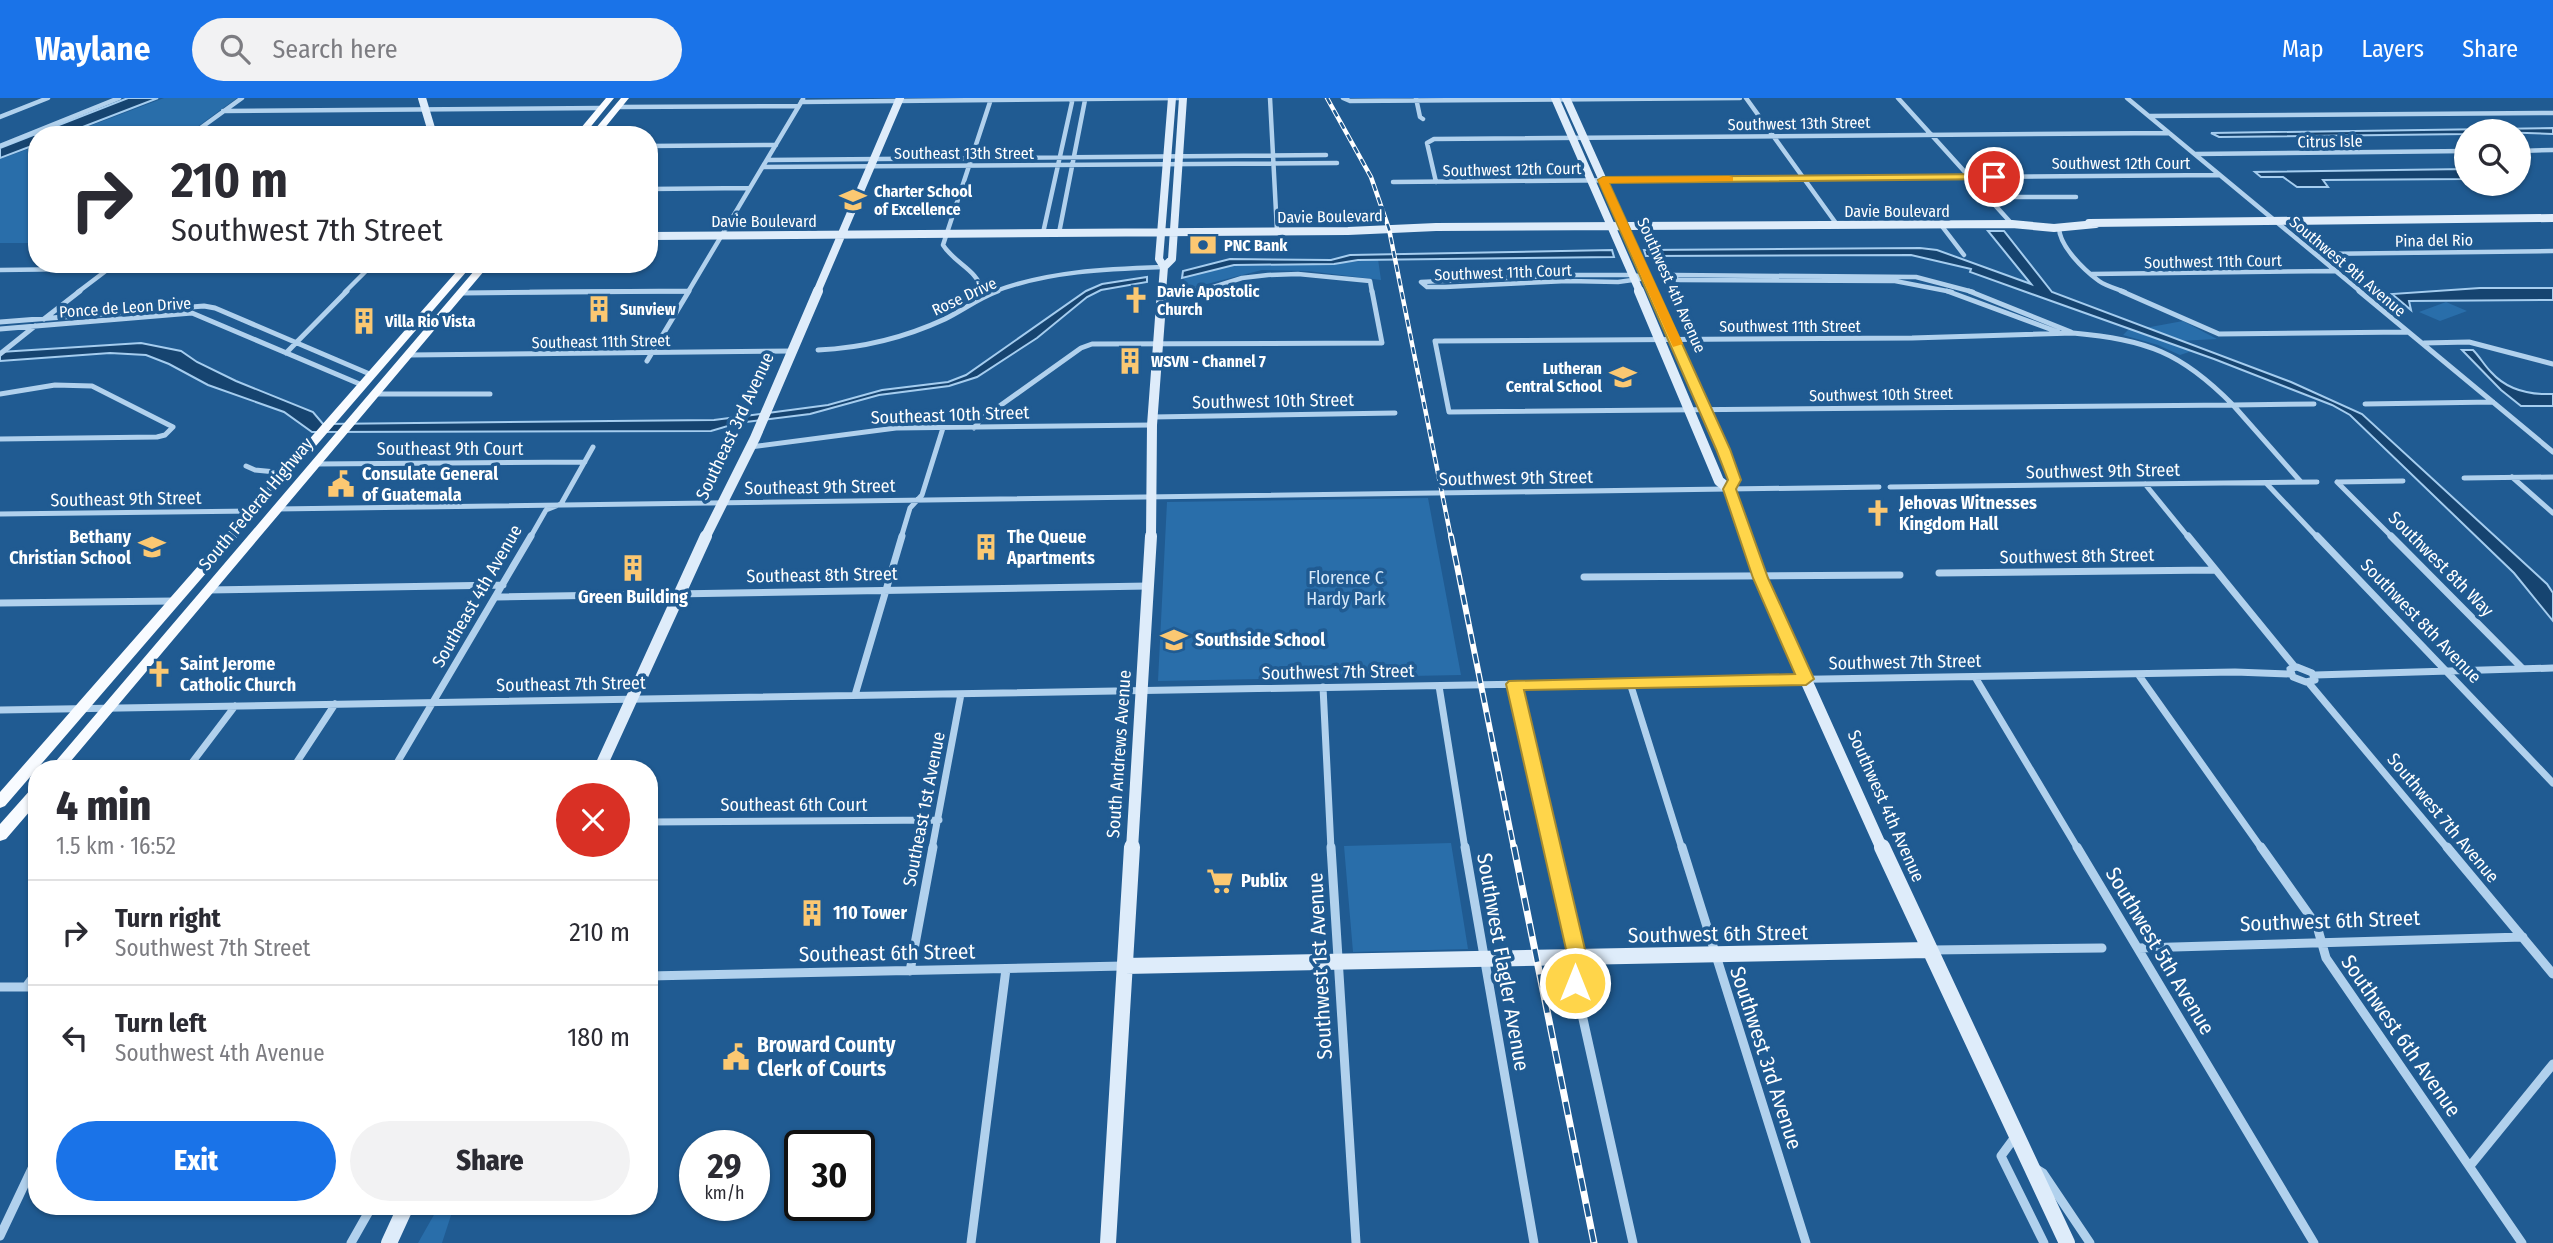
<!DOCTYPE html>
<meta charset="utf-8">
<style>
:root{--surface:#fff;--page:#f2f2f3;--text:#2b2b33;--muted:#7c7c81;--line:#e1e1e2;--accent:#1a73e8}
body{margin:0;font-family:"Fira Sans Condensed",sans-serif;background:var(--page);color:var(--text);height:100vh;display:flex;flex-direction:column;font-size:26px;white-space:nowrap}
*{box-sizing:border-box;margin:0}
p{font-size:23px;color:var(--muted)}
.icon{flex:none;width:38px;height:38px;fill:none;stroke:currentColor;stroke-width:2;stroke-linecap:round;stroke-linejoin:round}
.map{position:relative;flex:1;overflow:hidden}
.drawer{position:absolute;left:28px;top:662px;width:630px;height:455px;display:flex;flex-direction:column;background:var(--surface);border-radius:28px;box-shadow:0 2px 5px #0004}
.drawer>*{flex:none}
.banner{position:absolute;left:28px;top:28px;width:630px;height:147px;border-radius:28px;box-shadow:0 2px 5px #0004;background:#fff;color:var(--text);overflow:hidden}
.tools{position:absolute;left:2454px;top:21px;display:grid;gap:14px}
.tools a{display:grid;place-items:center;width:77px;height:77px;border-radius:50%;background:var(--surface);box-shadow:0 2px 5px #0004;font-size:35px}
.speed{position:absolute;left:679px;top:1032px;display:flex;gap:14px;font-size:35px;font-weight:700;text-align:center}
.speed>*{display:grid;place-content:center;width:91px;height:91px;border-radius:50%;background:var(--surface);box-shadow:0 2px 5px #0004;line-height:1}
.speed small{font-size:18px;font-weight:400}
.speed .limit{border:4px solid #111;border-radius:10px;background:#fff;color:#111}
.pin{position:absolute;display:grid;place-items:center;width:60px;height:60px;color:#fff;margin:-30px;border:4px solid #fff;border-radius:50%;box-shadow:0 2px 7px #0007}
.me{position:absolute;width:77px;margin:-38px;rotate:0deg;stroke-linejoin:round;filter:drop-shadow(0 0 5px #0008)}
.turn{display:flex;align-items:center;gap:24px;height:147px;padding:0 28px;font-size:32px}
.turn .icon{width:91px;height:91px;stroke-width:2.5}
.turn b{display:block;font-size:49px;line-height:60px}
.round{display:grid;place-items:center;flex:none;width:74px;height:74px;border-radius:37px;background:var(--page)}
.overview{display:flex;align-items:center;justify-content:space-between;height:119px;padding:0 28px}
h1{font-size:42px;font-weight:800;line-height:52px}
.button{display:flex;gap:14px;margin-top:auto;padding:14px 28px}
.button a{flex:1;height:80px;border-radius:42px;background:var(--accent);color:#fff;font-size:28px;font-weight:800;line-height:80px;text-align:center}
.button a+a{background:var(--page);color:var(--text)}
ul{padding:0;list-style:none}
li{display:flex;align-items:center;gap:21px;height:105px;padding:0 28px;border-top:2px solid var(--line)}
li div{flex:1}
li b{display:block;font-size:26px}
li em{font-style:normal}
header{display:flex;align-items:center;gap:42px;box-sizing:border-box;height:98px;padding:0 35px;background:var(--accent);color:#fff}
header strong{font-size:33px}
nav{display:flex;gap:38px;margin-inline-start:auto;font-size:24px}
.search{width:490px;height:63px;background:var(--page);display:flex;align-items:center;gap:18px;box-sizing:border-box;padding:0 24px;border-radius:38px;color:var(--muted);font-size:26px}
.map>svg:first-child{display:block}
</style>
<header>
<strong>Waylane</strong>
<div class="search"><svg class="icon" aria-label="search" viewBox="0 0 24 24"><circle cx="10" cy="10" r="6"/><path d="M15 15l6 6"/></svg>Search here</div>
<nav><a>Map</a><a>Layers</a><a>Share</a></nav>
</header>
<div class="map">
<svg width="2553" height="1145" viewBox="0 0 2553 1145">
<rect width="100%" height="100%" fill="#205b92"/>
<!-- green -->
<path fill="#296eaa" d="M164,0H237L186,37H66Z
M37,48V145H0V61Z
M1378,161L1381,182L1308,173L1262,172L1195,189L1185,188L1184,179L1234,167L1334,166Z
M2446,204L2467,213L2440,223L2419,214Z
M2183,223L2217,241L2179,243L2145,230Z
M2130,230L2192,253L2180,257L2158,247L2123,237Z
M1428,400L1461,577L1158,583L1167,404Z
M1451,745L1468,851L1353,854L1344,748Z
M439,1108H454L442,1145H418Z"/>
<!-- water -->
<path fill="#164470" stroke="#a5cdef" stroke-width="2" d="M128,0H158L62,37H37V46L0,60V50Z
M2553,30V36L2466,33V36L2219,39L2211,35Z
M2466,71V81L2323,82L2328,89H2297L2283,79H2261L2255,74Z
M1988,133H2004L2052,194L2291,284L2362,316L2547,486L2553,495V523L2514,475L2350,317L2332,307L2214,261L1970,174L1971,171L1911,157L1646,158L1644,152L1920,150L1937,152L2031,186Z
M1612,152L1614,159L1358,162L1334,166L1234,167L1182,180L1183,173L1230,161L1331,162L1350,157Z
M1147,179V184L1101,192L1087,199L1037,240L977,279L949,288L879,297L810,316L738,325L711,333L312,334L284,314L208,287L169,266L146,257L110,255L0,263V254L141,245L181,253L197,264L236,283L313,314L323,326L714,322L828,307L882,292L948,284L966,277L1086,193L1102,186Z
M2480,190H2553V202L2409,203L2411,212L2392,196Z
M2462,252H2473C2480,259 2484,267 2491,274C2507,292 2530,297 2553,296V308H2521L2501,292Z"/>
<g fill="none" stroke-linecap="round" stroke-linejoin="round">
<!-- street-far3 -->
<path stroke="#b1d1ed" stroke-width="4.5" d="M1270,0L1277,133
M1343,0L1350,3L1740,0
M1416,0L1420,19L1423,21
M1746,0L1838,128
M1898,0L2012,126
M2127,0L2361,194
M801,4L1179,0
M617,9L799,8
M223,13L602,10
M2150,18L2553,15
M0,19L48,0
M191,37L242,0
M0,48L119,0
M649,48L776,47
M2518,53L2553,52
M2195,56L2466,53
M767,62L1326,57
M763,69L1337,65
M1393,84L2219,77
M1436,84L1427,45L1434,41L2169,35
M649,91L750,90
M1989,99H2076
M1941,127L1964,157
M2059,129C2059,148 2084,172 2099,183C2106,188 2117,191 2125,194
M1043,135L1072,4L1070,0
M1059,135L1085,2
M2316,156L2553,153
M0,172L467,166
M2091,176L2337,173
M1569,177H1633L1647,180L1618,184L1567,183L1445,189H1427L1421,184Z
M78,194L107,172
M345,194L372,167
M530,194L689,193
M688,194L803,1
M983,194C977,171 955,166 943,147L991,1
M993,194C1048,173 1106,171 1164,169
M1169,194L1207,191L1242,180L1268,177L1298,176L1370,183L1372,194
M1952,194L1895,183L1677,182L1674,177L1916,179L1973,194"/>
<!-- street-far2 -->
<path stroke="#b1d1ed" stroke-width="5" d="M983,193L984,198
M1947,193L2058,234
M1969,193L2071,234
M2121,193L2219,236L2408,234
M2359,193L2553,354
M461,195L689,193
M1162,195L1189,193
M44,221L80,193
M0,224L204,208L215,210L372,277
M0,231L192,215L362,287
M2073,235C2147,242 2181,254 2233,307L1449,314L1435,243L1912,240Z
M2424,245L2469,244L2553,266
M818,252C863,250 904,240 945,221C963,212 979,200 998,193
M286,255L347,193
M0,256L35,228
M408,257L793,253
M647,263L689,193
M0,296L55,287L92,288L173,329L165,337L157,339L0,341
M374,296H490
M2365,306L2493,304
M2233,307L2301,384
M2233,307L2314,306
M1153,319L1395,315
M974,330L980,322L1081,250L1092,246L1382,245L1372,193
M750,349L896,330L1152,327
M316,366L585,364
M246,368L255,372L286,375
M2512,379L2553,415
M2464,380L2553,379
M2337,384L2393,440
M2337,384L2403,383
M2266,385L2318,440
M2145,386L2189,440
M1890,389L2317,384
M277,411L1879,389
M0,416L253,413
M530,440L546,412L561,406L593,349
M901,440L910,410L922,397L943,330"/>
<!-- street-far1 -->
<path stroke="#b1d1ed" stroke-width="7" d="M2188,438L2295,569
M2317,438L2553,685
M2391,438L2522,570
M1939,475L2215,472
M1584,479L1900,477
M208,492L503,487
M496,499L1148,488
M0,505L174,503
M2297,569L2312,575L2315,582L2306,584L2293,579L2290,571Z
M2138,576L2262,751
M2315,577L2553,570
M1975,579L2078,751
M2308,584L2448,751
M1630,585L1682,751
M1514,586L1552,751
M1439,588L1465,751
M1323,589L1331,751
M855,597L902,438
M0,612L2235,574L2291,576
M188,670L235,608
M293,670L335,606
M394,670L531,438
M649,724L939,722
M932,751L961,596"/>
<!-- street -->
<path stroke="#b1d1ed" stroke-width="9" d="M1331,749L1356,1145
M1465,749L1534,1145
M1552,749L1577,860L1575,885L1633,1145
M1682,749L1806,1145
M2077,749L2314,1145
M2261,749L2317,828L2326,860L2522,1145
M2447,749L2553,876
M2139,850L2523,839
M1932,852L2102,850
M910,873L933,749
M649,878L1124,868
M0,889H37
M26,889L37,874
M2015,1039L2001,1058L2044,1145
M2470,1068L2553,966
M2035,1070L2043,1075L2090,1145
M0,1138L37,1060
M351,1145L372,1108
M971,1145L1006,871"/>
<!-- secondary-far3 -->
<path stroke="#deecfa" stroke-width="8" d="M422,0L433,37
M1555,0L1640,194
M1566,0L1653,194
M2089,125L2553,120
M649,138L1348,133L1436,129L2012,126L2054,130L2096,126
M1164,169L1172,161L1183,0
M817,194L900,0
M1162,194L1164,169L1159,161L1172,0"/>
<!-- secondary-far2 -->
<path stroke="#deecfa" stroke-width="10" d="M1639,193L1719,383L1729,391L1746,440
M1652,193L1723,351L1734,382L1729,391
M705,440L755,340L818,193
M1151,440L1152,327L1162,193"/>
<!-- secondary-far1 -->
<path stroke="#deecfa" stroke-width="12" d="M1745,438L1760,480L1882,751
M600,670L706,438
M1132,751L1151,438"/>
<!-- secondary -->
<path stroke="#deecfa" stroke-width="16" d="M1882,749L2067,1145
M1125,868L1928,852
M389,1145L406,1108
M1108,1145L1132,749"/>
<!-- primary -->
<path fill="#f8fbff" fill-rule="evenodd" d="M606,0H614L584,37H575Z
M621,0H629L599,37H590Z
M463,166H473L5,708L0,710V694Z
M480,166H490L65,670H50Z
M37,688V705L6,741L0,743V726L32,690Z"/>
<defs>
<path id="rail-far2" d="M1327,0L1371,79L1389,131L1451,440"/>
<path id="rail-far1" d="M1451,438L1514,751"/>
<path id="rail" d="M1514,749L1594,1145"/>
</defs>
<!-- rail-far2 casing -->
<use href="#rail-far2" stroke="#fff" stroke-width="4.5"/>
<!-- rail-far1 casing -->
<use href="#rail-far1" stroke="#fff" stroke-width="6"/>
<!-- rail casing -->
<use href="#rail" stroke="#fff" stroke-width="7"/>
<!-- rail-far2 -->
<use href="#rail-far2" stroke="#205b92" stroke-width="2.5" stroke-dasharray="7" stroke-linecap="butt"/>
<!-- rail-far1 -->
<use href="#rail-far1" stroke="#205b92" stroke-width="3.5" stroke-dasharray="10" stroke-linecap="butt"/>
<!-- rail -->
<use href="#rail" stroke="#205b92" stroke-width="4.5" stroke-dasharray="13" stroke-linecap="butt"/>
</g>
<!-- route -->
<path fill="#ffd54a" stroke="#a68a30" stroke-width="2" d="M1994,76L1998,77V81L1609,85L1730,351L1741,382L1736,391L1768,480L1814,581L1806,587L1524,592L1587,860L1582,891L1575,893L1568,891L1565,885L1568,860L1506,586L1509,583L1795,576L1753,480L1723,391L1728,382L1716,351L1598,82L1603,79Z"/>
<!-- slow -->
<path fill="#f59e0b" d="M1729,78L1733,79V83L1609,85L1683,246L1673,249L1598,82L1603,79Z"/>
<!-- icons -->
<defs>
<symbol id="school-bare" viewBox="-9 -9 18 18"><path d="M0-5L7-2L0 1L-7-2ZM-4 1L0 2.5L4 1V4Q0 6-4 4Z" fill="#fbc872" stroke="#205b92" stroke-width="2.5" paint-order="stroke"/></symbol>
<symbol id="bank-bare" viewBox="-9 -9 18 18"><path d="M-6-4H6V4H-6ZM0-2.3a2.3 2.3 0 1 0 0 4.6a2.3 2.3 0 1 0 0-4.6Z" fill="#fbc872" stroke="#205b92" stroke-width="2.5" paint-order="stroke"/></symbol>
<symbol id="church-bare" viewBox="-9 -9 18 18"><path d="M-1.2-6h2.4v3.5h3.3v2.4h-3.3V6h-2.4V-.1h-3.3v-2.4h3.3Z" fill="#fbc872" stroke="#205b92" stroke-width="2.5" paint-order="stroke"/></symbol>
<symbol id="building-bare" viewBox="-9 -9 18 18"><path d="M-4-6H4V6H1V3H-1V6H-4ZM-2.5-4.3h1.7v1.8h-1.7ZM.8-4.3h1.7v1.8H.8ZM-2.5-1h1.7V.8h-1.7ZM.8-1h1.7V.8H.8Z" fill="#fbc872" stroke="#205b92" stroke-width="2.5" paint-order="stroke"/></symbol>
<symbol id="civic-bare" viewBox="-9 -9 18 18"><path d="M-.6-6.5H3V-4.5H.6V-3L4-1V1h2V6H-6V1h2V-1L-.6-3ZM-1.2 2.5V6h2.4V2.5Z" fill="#fbc872" stroke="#205b92" stroke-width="2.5" paint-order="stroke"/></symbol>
<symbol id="supermarket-bare" viewBox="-9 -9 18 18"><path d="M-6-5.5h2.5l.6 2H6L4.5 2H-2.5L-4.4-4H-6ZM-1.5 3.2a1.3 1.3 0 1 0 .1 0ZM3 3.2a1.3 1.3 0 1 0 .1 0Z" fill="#fbc872" stroke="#205b92" stroke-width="2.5" paint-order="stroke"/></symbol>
</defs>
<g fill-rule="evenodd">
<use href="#school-bare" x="834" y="83" width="38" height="38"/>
<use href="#bank-bare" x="1184" y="128" width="38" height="38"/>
<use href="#church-bare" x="1117" y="183" width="38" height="38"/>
<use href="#building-bare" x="580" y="192" width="38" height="38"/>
<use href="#building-bare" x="345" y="204" width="38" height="38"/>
<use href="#building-bare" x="1111" y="244" width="38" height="38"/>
<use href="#school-bare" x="1604" y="260" width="38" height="38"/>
<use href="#civic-bare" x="322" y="367" width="38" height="38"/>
<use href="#church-bare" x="1859" y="396" width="38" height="38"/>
<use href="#school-bare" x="133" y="430" width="38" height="38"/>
<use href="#building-bare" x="967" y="430" width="38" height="38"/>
<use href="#building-bare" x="614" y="451" width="38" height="38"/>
<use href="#school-bare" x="1155" y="523" width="38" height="38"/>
<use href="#church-bare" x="140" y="557" width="38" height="38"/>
<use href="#supermarket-bare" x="1201" y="764" width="38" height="38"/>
<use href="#building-bare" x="793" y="796" width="38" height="38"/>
<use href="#civic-bare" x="717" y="940" width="38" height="38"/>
</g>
<g text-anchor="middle" stroke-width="7" stroke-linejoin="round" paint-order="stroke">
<!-- far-street labels -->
<g font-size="16" fill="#fff" stroke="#205b92">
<text transform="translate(1799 25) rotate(-1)" y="6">Southwest 13th Street</text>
<text transform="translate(2330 43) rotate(-1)" y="6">Citrus Isle</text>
<text x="964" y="61">Southeast 13th Street</text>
<text x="2121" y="71">Southwest 12th Court</text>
<text transform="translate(1512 71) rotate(-1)" y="6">Southwest 12th Court</text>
<text x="1897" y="119">Davie Boulevard</text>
<text transform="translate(1330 118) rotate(-1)" y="6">Davie Boulevard</text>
<text x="764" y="129">Davie Boulevard</text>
<text transform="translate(2434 142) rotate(-1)" y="6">Pina del Rio</text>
<text transform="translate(2213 163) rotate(-1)" y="6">Southwest 11th Court</text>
<text transform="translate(2348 168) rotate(40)" y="6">Southwest 9th Avenue</text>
<text transform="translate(1503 174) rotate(-2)" y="6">Southwest 11th Court</text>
<text transform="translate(1672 187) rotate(66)" y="6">Southwest 4th Avenue</text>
<text transform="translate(964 198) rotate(-25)" y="6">Rose Drive</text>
<text transform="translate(125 209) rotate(-4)" y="6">Ponce de Leon Drive</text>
<text x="1790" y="234">Southwest 11th Street</text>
<text transform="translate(601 243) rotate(-1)" y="6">Southeast 11th Street</text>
<text transform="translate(1881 296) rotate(-1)" y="6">Southwest 10th Street</text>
</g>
<!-- far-poi labels -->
<g font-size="16" font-weight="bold" fill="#fff" stroke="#205b92" text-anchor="start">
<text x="874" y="99">Charter School<tspan x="874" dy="18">of Excellence</tspan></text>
<text x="1224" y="153">PNC Bank</text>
<text x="1157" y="199">Davie Apostolic<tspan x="1157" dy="18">Church</tspan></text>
<text x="620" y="217">Sunview</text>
<text x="385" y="229">Villa Rio Vista</text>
<text x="1151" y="269">WSVN - Channel 7</text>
<text x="1602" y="276" text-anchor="end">Lutheran<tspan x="1602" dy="18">Central School</tspan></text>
</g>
<!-- street labels -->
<g font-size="18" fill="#fff" stroke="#205b92">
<text transform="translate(1273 303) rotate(-1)" y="6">Southwest 10th Street</text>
<text transform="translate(950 317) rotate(-2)" y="6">Southeast 10th Street</text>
<text transform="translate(735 328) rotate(-65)" y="6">Southeast 3rd Avenue</text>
<text x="450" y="357">Southeast 9th Court</text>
<text transform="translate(2103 373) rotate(-1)" y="6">Southwest 9th Street</text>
<text transform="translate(1516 380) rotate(-1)" y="6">Southwest 9th Street</text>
<text transform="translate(820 389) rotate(-1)" y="6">Southeast 9th Street</text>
<text transform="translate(126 401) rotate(-1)" y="6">Southeast 9th Street</text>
<text transform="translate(256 406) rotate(-50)" y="6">South Federal Highway</text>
<text transform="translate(2077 458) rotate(-1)" y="6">Southwest 8th Street</text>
<text transform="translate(2441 466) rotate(45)" y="6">Southwest 8th Way</text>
<text transform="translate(822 477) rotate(-1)" y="6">Southeast 8th Street</text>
<text transform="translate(477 498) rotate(-60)" y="6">Southeast 4th Avenue</text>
<text transform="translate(2421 523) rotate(46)" y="6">Southwest 8th Avenue</text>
<text transform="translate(1905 564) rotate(-1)" y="6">Southwest 7th Street</text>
<text transform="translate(1338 574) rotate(-1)" y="6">Southwest 7th Street</text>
<text transform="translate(571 586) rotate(-1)" y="6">Southeast 7th Street</text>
<text transform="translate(1119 656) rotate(-86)" y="6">South Andrews Avenue</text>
<text x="794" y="713">Southeast 6th Court</text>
<text transform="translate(1886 708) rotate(66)" y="6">Southwest 4th Avenue</text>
<text transform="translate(924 711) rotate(-79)" y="6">Southeast 1st Avenue</text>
<text transform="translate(2443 720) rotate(50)" y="6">Southwest 7th Avenue</text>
</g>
<!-- poi labels -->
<g font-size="18" font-weight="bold" fill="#fff" stroke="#205b92" text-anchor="start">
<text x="362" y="382">Consulate General<tspan x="362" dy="21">of Guatemala</tspan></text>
<text x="1899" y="411">Jehovas Witnesses<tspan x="1899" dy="21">Kingdom Hall</tspan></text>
<text x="131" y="445" text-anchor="end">Bethany<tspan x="131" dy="21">Christian School</tspan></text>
<text x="1007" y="445">The Queue<tspan x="1007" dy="21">Apartments</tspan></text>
<text x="633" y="505" text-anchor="middle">Green Building</text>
<text x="1195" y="548">Southside School</text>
<text x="180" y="572">Saint Jerome<tspan x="180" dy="21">Catholic Church</tspan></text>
<text x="1241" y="789">Publix</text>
<text x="833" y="821">110 Tower</text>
</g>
<!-- park labels -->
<g font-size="18" fill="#d7e9fa" stroke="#205b92">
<text x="1346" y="486">Florence C<tspan x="1346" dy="21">Hardy Park</tspan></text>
</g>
<!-- near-street labels -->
<g font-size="21" fill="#fff" stroke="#205b92">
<text transform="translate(2330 823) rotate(-2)" y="7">Southwest 6th Street</text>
<text transform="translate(1718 836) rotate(-1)" y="7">Southwest 6th Street</text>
<text transform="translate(2160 853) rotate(59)" y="7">Southwest 5th Avenue</text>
<text transform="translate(887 855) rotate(-1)" y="7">Southeast 6th Street</text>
<text transform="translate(1503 864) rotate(80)" y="7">Southwest Flagler Avenue</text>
<text transform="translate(1320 868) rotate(-93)" y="7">Southwest 1st Avenue</text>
<text transform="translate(2401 938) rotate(55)" y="7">Southwest 6th Avenue</text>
<text transform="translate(1766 960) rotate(72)" y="7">Southwest 3rd Avenue</text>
</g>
<!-- near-poi labels -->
<g font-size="21" font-weight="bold" fill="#fff" stroke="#205b92" text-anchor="start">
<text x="757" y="954">Broward County<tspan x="757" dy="24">Clerk of Courts</tspan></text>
</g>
</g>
</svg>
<div class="tools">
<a><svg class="icon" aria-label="search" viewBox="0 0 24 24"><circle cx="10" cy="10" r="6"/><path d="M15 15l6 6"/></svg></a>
</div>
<div class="speed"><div>29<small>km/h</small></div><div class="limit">30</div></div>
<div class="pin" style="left:1994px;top:79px;background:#d93025"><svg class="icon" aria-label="arrive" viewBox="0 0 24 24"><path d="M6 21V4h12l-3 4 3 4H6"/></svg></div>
<svg class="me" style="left:1575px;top:885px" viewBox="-20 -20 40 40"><circle r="17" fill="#ffd54a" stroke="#fff" stroke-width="3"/><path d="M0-11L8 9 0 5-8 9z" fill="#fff"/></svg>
<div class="banner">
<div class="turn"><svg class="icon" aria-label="right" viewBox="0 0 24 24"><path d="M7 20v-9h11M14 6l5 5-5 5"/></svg><div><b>210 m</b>Southwest 7th Street</div></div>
</div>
<section class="drawer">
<div class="overview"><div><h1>4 min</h1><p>1.5 km · 16:52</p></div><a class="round" style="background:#d93025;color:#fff"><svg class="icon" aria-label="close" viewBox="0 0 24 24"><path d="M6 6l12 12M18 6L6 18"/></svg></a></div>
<ul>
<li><svg class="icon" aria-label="right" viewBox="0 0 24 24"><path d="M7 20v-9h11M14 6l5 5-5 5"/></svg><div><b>Turn right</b><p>Southwest 7th Street</p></div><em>210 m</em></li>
<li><svg class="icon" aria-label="left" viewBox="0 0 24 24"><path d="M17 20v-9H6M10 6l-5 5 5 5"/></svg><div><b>Turn left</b><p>Southwest 4th Avenue</p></div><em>180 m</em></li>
</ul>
<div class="button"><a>Exit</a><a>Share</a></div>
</section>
</div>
